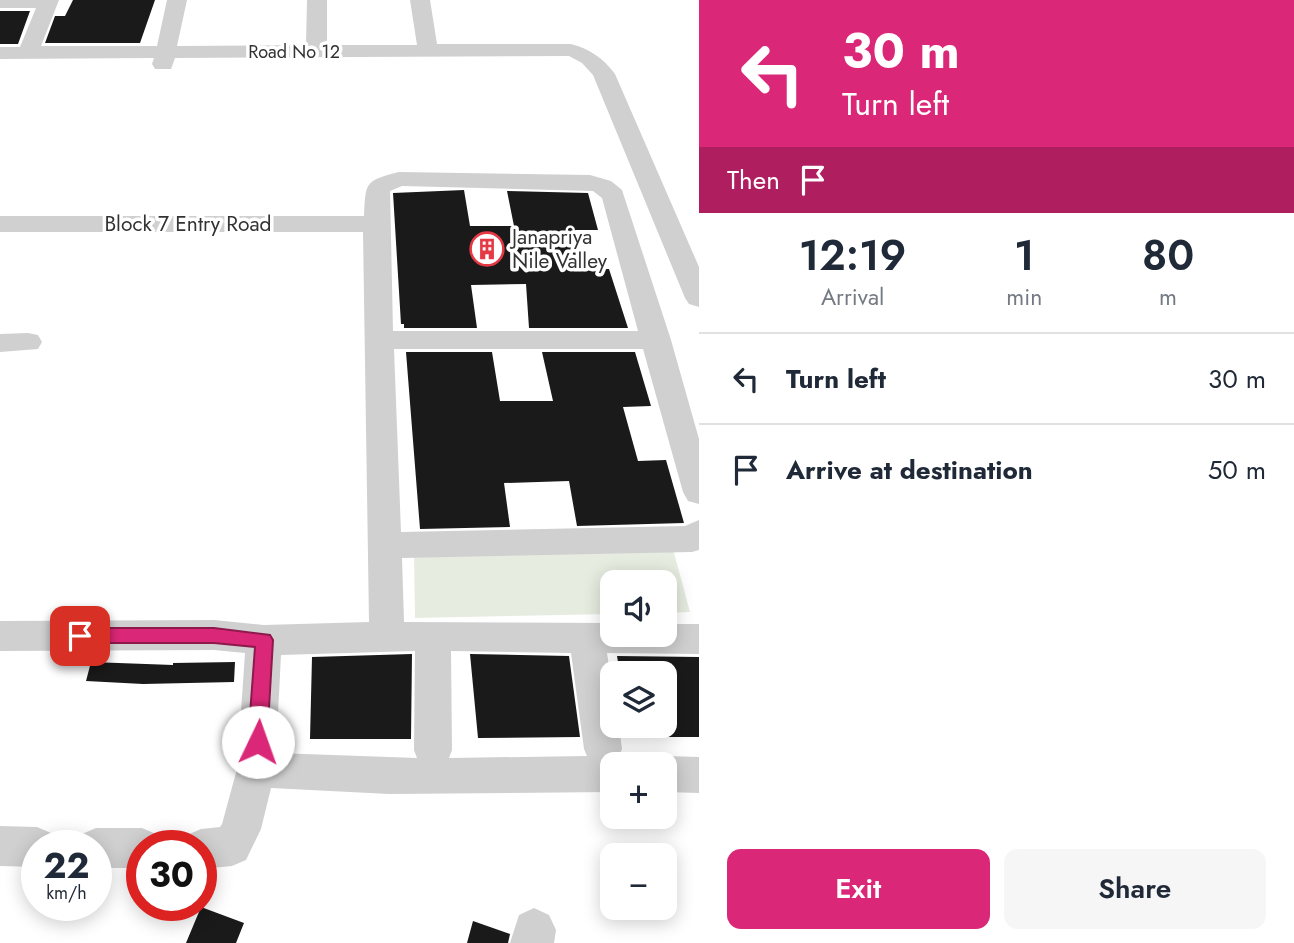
<!DOCTYPE html>
<meta charset="utf-8">
<style>
:root{--surface:#fff;--page:#f6f6f7;--text:#1f2937;--muted:#747a83;--line:#e0e1e3;--accent:#db2777}
body{margin:0;font-family:Jost,sans-serif;background:var(--page);color:var(--text);height:100vh;display:flex;flex-direction:column;font-size:26px;white-space:nowrap}
*{box-sizing:border-box;margin:0}
p{font-size:23px;color:var(--muted)}
.icon{flex:none;width:38px;height:38px;fill:none;stroke:currentColor;stroke-width:2;stroke-linecap:round;stroke-linejoin:round}
.map{position:relative;flex:1;overflow:hidden}
.panel{display:flex;flex-direction:column;background:var(--surface);width:595px}
.panel>*{flex:none}
.top-card{background:#db2777;color:#fff;overflow:hidden}
.controls{position:absolute;left:600px;top:570px;display:grid;gap:14px}
.controls a{display:grid;place-items:center;width:77px;height:77px;border-radius:14px;background:var(--surface);box-shadow:0 4px 18px #0003;font-size:35px}
.speed{position:absolute;left:21px;top:830px;display:flex;gap:14px;font-size:35px;font-weight:700;text-align:center}
.speed>*{display:grid;place-content:center;width:91px;height:91px;border-radius:50%;background:var(--surface);box-shadow:0 4px 18px #0003;line-height:1}
.speed small{font-size:18px;font-weight:400}
.speed .limit{border:10px solid #d22;background:#fff;color:#111}
.pin{position:absolute;display:grid;place-items:center;width:60px;height:60px;color:#fff;margin:-30px;border-radius:14px;box-shadow:0 4px 10px #0006}
.me{position:absolute;width:77px;margin:-38px;rotate:3deg;stroke-linejoin:round;filter:drop-shadow(0 0 5px #0008)}
.turn{display:flex;align-items:center;gap:24px;height:147px;padding:0 28px;font-size:32px}
.turn .icon{width:91px;height:91px;stroke-width:2.5}
.turn b{display:block;font-size:49px;line-height:60px}
.then{display:flex;align-items:center;height:66px;padding:0 28px;background:#0003;gap:14px;font-size:26px}
.eta{display:flex;justify-content:space-evenly;align-items:center;height:119px;text-align:center}
.eta b{font-size:42px;font-weight:600;line-height:49px}
.button{display:flex;gap:14px;margin-top:auto;padding:14px 28px}
.button a{flex:1;height:80px;border-radius:14px;background:var(--accent);color:#fff;font-size:28px;font-weight:600;line-height:80px;text-align:center}
.button a+a{background:var(--page);color:var(--text)}
ul{padding:0;list-style:none}
li{display:flex;align-items:center;gap:21px;height:91px;padding:0 28px;border-top:2px solid var(--line)}
li div{flex:1}
li b{display:block;font-size:26px}
li em{font-style:normal}
main{display:flex;flex:1;min-height:0}
.map>svg:first-child{display:block}
</style>
<main>
<div class="map">
<svg width="699" height="943" viewBox="0 0 699 943">
<rect width="100%" height="100%" fill="#fff"/>
<!-- green -->
<path fill="#e6ecdf" d="M673,549L690,612L665,613V583H612V614L415,618L414,554Z"/>
<!-- building -->
<path fill="#1a1a1a" d="M73,0H155L140,43H45L55,16H65Z
M0,11H30L18,44H0Z
M464,190L470,226H514L507,191L588,193L598,230H575L585,269H609L628,328H529L526,284L471,285L477,328H404V324H401L393,193Z
M406,352H492L500,401H553L542,352H635L651,406L623,407L638,461L666,460L684,523L577,526L569,481L504,483L510,527L420,529Z
M412,654L411,739H310L312,657Z
M470,654L569,656L580,737L478,738Z
M617,656L699,657V737H665V674H620Z
M91,662L173,665V663L235,662L234,682L143,684L86,681Z
M201,907L244,923L236,943H186Z
M473,921L510,934L508,943H467Z"/>
<g fill="none" stroke-linecap="round" stroke-linejoin="round">
<!-- minor -->
<path fill="#d0d0d0" fill-rule="evenodd" d="M0,0H59L41,46H157L167,0H187L177,46L306,45L307,0H327V45H417L410,0H430L437,44H571C590,49 603,58 615,74L699,267V307L689,304L685,298L593,75L582,63L569,56L175,58L171,69H155L152,64L154,58L0,59V47H20L36,8H0Z
M399,172L590,175L611,181L622,190L671,340L699,439V504L688,501L683,492L643,349H394L401,532L685,526L699,520V550L692,552L402,558L404,622L612,623V635H665V624H699V654L607,653L612,686V726H619L622,749L618,758L627,765H612V792L389,794L271,788L261,829L246,860L232,866L201,869V845H182L187,835L201,829L220,827L222,824L237,769L245,653L214,650L0,651V621L214,620L264,625L369,622L363,232H0V216H364C366,182 364,181 399,172ZM402,186L593,191L602,198L638,331H393L390,191ZM415,651L414,750L417,758L276,753L281,655ZM451,651L571,653L584,749L587,756L449,758L452,750Z
M28,333L38,335L42,342L38,349L0,352V334Z
M665,756L699,757V793L665,792V765H650L651,761Z
M0,826L37,827L51,833L57,845H37V867L0,866Z
M96,828H142L156,834L161,845H142V868H96V845H77L82,834Z
M534,908L549,915L556,930L554,943H510L519,915Z"/>
</g>
<!-- route -->
<path fill="#db2777" stroke="#8e194d" stroke-width="2" d="M80,628H214L270,635L273,640L267,742L265,748L258,751L251,748L248,742L255,647L214,643H80L74,641L71,636L74,630Z"/>
<!-- icons -->
<defs>
<symbol id="building-ring" viewBox="-11 -11 22 22"><circle r="9.5" fill="#fff" stroke="#e63946" stroke-width="1.5"/><path d="M-4-6H4V6H1V3H-1V6H-4ZM-2.5-4.3h1.7v1.8h-1.7ZM.8-4.3h1.7v1.8H.8ZM-2.5-1h1.7V.8h-1.7ZM.8-1h1.7V.8H.8Z" fill="#e63946"/></symbol>
</defs>
<g fill-rule="evenodd">
<use href="#building-ring" x="468" y="230" width="38" height="38"/>
</g>
<g text-anchor="middle" stroke-width="7" stroke-linejoin="round" paint-order="stroke">
<!-- far-street labels -->
<g font-size="18" fill="#333" stroke="#fff">
<text x="294" y="58">Road No 12</text>
</g>
<!-- street labels -->
<g font-size="21" fill="#333" stroke="#fff">
<text x="188" y="231">Block 7 Entry Road</text>
</g>
<!-- poi labels -->
<g font-size="21" fill="#333" stroke="#fff" text-anchor="start">
<text x="512" y="244">Janapriya<tspan x="512" dy="24">Nile Valley</tspan></text>
</g>
</g>
</svg>
<div class="controls">
<a><svg class="icon" aria-label="sound" viewBox="0 0 24 24"><path d="M4 9h4l5-4v14l-5-4H4zM17 9q2 3 0 6"/></svg></a>
<a><svg class="icon" aria-label="layers" viewBox="0 0 24 24"><path d="M12 4l9 5-9 5-9-5zM3 14l9 5 9-5"/></svg></a>
<a>+</a>
<a>−</a>
</div>
<div class="speed"><div>22<small>km/h</small></div><div class="limit">30</div></div>
<div class="pin" style="left:80px;top:636px;background:#d93025"><svg class="icon" aria-label="arrive" viewBox="0 0 24 24"><path d="M6 21V4h12l-3 4 3 4H6"/></svg></div>
<svg class="me" style="left:258px;top:742px" viewBox="-20 -20 40 40"><circle r="19" fill="#fff"/><path d="M0-13L10 11 0 6-10 11z" fill="#db2777"/></svg>
</div>
<section class="panel">
<div class="top-card">
<div class="turn"><svg class="icon" aria-label="left" viewBox="0 0 24 24"><path d="M17 20v-9H6M10 6l-5 5 5 5"/></svg><div><b>30 m</b>Turn left</div></div>
<div class="then">Then<svg class="icon" aria-label="arrive" viewBox="0 0 24 24"><path d="M6 21V4h12l-3 4 3 4H6"/></svg></div>
</div>
<div class="eta">
<div><b>12:19</b><p>Arrival</p></div>
<div><b>1</b><p>min</p></div>
<div><b>80</b><p>m</p></div>
</div>
<ul>
<li><svg class="icon" aria-label="left" viewBox="0 0 24 24"><path d="M17 20v-9H6M10 6l-5 5 5 5"/></svg><div><b>Turn left</b></div><em>30 m</em></li>
<li><svg class="icon" aria-label="arrive" viewBox="0 0 24 24"><path d="M6 21V4h12l-3 4 3 4H6"/></svg><div><b>Arrive at destination</b></div><em>50 m</em></li>
</ul>
<div class="button"><a>Exit</a><a>Share</a></div>
</section>
</main>
